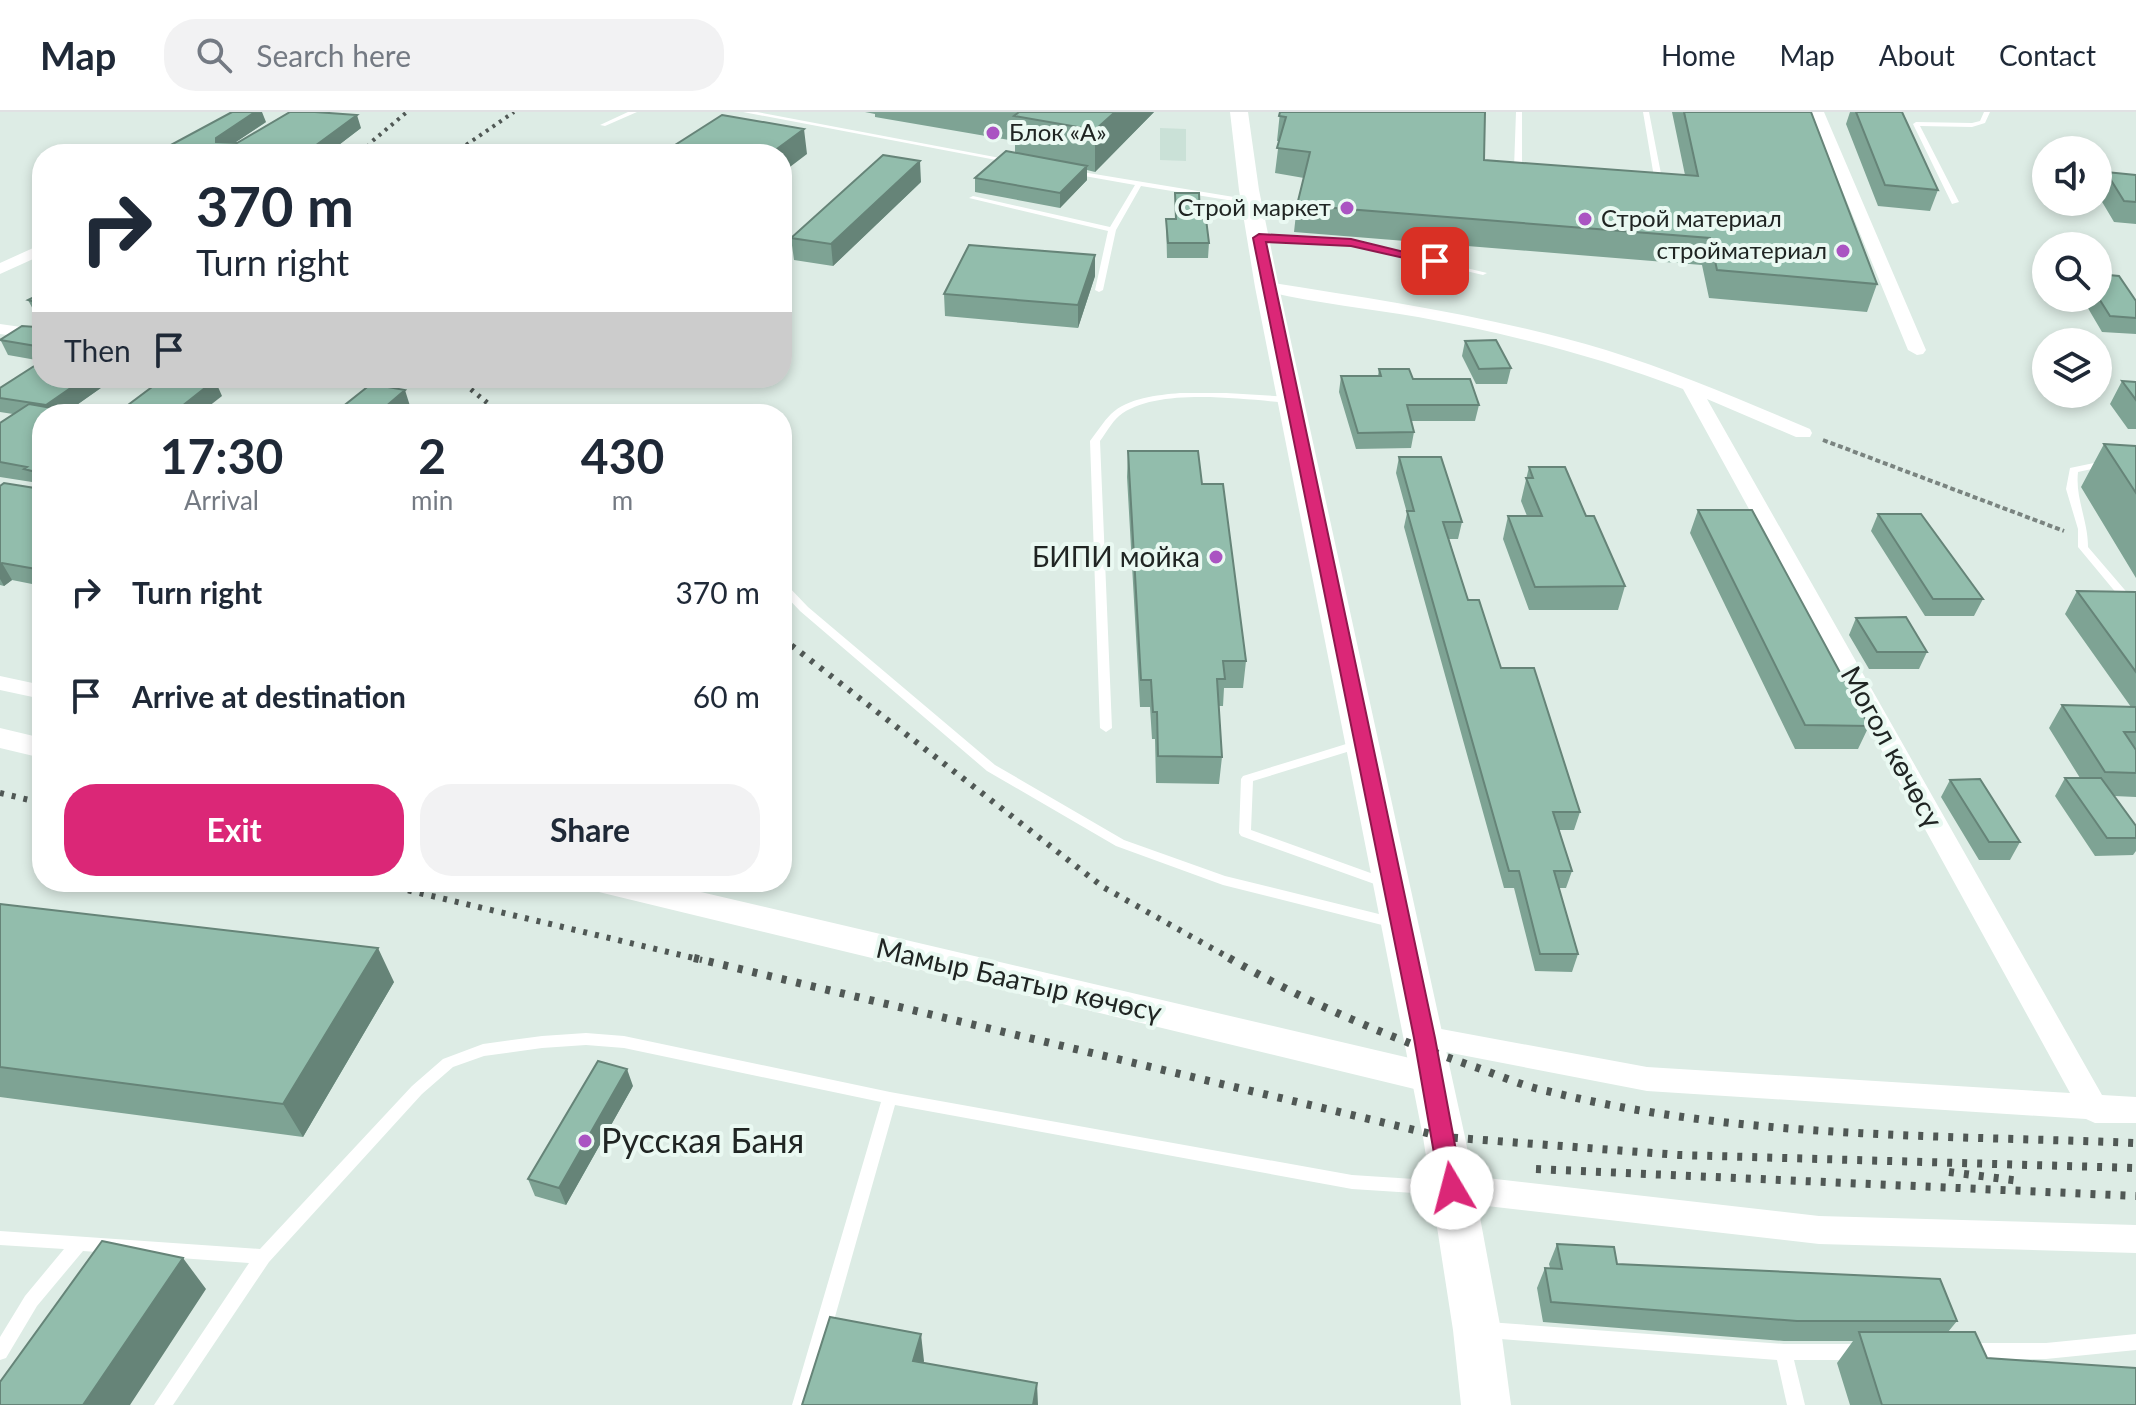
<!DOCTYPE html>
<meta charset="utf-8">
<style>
:root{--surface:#fff;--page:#f2f2f3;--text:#1f2937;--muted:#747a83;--line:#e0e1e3;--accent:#db2777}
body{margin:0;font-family:Lato,sans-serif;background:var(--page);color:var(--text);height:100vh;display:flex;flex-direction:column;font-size:30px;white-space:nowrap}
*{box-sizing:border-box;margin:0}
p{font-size:26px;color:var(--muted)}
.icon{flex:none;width:44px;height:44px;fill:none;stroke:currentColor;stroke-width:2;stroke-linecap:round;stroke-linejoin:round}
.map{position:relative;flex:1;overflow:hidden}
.details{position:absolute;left:32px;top:292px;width:760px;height:488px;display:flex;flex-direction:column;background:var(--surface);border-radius:32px;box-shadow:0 4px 12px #0003}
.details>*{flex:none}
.hud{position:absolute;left:32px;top:32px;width:760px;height:244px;border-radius:32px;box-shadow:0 4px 12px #0003;background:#fff;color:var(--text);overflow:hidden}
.fabs{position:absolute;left:2032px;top:24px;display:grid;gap:16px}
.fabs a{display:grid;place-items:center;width:80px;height:80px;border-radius:50%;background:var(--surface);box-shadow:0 4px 12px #0003;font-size:40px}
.pin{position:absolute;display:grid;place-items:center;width:68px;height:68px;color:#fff;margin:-34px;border-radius:16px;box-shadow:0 4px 12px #0006}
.me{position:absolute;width:88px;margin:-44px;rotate:352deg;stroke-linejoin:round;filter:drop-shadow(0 0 6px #0008)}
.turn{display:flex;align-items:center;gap:28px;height:168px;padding:0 32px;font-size:36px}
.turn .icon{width:104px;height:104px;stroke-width:2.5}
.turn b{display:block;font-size:56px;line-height:68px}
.then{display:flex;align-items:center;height:76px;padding:0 32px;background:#0003;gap:16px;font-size:30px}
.eta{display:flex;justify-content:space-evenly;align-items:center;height:136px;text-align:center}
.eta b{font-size:48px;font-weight:700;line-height:56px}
.cta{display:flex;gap:16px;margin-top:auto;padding:16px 32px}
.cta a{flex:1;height:92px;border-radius:32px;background:var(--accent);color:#fff;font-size:32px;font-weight:700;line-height:92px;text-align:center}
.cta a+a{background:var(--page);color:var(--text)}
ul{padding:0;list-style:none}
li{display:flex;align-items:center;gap:24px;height:104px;padding:0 32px}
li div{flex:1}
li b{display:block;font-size:30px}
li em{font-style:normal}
header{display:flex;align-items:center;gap:48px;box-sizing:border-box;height:112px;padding:0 40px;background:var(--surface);border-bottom:2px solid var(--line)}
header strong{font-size:38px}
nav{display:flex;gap:44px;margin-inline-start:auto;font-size:28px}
.search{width:560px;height:72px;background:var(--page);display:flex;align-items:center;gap:20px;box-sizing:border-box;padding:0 28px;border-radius:32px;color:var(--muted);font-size:30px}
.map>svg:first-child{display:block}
</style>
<header>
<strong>Map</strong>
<div class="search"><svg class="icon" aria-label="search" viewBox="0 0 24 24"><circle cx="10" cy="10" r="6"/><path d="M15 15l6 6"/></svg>Search here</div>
<nav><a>Home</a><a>Map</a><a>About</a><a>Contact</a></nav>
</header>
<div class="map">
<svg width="2136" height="1293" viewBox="0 0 2136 1293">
<rect width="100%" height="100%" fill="#ddece5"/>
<!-- built -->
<path fill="#cae1d7" d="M1160,16L1186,17V49L1160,48Z"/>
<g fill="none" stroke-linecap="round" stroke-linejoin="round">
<!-- path -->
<path stroke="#7a8480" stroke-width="4" stroke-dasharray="5 3" stroke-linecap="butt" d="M1823,328L2064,419"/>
<!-- service -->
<path fill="#fff" fill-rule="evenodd" d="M628,0H637L605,14L600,13Z
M743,0H757L1016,49L1012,51Z
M1516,0H1522V54L1530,55V59L1518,58L1514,56Z
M1643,0H1649L1662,67C1658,70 1649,70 1645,67L1654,65Z
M1984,0H1990L1985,11L1972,15L1920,14L1959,90L1952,92L1913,12L1916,10L1972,11L1980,9Z
M1070,58L1252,88L1256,90L1252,92L1141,74L1116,118L1103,178L1099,180L1095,178L1108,119L969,86L973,84L1110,115L1135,73L1073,62L1069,60Z
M1256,124L1351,128L1487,161L1483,163L1351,132L1259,128H1256Z
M1180,281H1226L1291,285L1296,288L1291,291C1246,288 1156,274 1119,304C1111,311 1106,321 1100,329L1112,616L1106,620L1100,616L1090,329C1097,320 1103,310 1111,302C1128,286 1157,283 1180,281Z
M2136,336V342H2131L2119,351L2078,360C2075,386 2088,408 2088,435L2136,491V501L2132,500L2078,435V417L2066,377L2070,356L2113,347L2126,337Z
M782,471L786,472L808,495L995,653L1124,728L1225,764L1399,807L1401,811L1399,815L1394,816L1223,773L1116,734L987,659L800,499L782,480Z
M1359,628L1365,632L1363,635L1253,669L1251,718L1390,768L1392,771L1390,774H1380L1241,724L1239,721L1241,667L1243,664Z
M586,921L624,924L890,980L1352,1063L1445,1069L1450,1071L1453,1076L1450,1081L1445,1083L1352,1077L895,993L810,1293H792L881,990L624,936L586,933L542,936L484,944L453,955L422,982L269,1150L173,1293H154L249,1151L83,1139L37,1194L6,1246L0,1248V1225L25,1184L64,1137L0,1133V1119L260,1137L412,974L443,947L483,932L542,924Z
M1488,1210L1784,1232H1861L1867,1234L1869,1240L1867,1246L1861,1248H1794L1805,1293H1787L1777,1248L1488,1226L1482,1224L1480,1218L1482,1212Z
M2136,1222V1238L2046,1247H1968L1962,1245L1960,1239L1962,1233L1968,1231H2046Z"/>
<!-- minor -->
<path fill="#fff" fill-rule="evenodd" d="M1810,0H1824L1926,238L1923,242L1917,243L1908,238Z
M42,132V143L0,162V151Z
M1267,170C1381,188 1496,205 1606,238C1676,260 1742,288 1810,317L1812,321L1810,325H1796L1707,287L2102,983L2136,985V1011H2095L2086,1007L1647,979L1415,934L1411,926L1415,918L1425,914L1647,955L2070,981L1683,277C1597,244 1509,222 1418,205C1366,196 1312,191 1261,178V172Z
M0,212L42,218V228L0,222Z
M0,564L42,573V587L0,578Z
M1452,1062L1819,1104L2136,1113V1141L1819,1132L1452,1090L1441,1086L1436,1076L1441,1066Z"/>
<!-- tertiary -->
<path fill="#fff" fill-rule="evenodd" d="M0,616L42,626V646L0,636Z
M591,770H658L1431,951L1444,955L1449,966L1444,977L1431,981L607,782L595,779Z"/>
<!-- secondary -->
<path fill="#fff" fill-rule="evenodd" d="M1230,0H1248L1259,78L1279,175L1465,1025L1501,1218L1511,1293H1461L1453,1218L1423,1025L1255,175L1239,78Z"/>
<!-- rail-far3 -->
<path stroke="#505855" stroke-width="4" stroke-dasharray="3 5" stroke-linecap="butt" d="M364,42L370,31L407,0
M453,42L514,0"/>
<!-- rail-far2 -->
<path stroke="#505855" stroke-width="5" stroke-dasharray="3 6" stroke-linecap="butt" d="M457,266L501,302"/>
<!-- rail-far1 -->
<path stroke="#505855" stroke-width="6" stroke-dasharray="4 8" stroke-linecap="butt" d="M782,526L1103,775L1233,848
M0,681L42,691
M373,770L702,848"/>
<!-- rail -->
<path stroke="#505855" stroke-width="8" stroke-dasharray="5 10" stroke-linecap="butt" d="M694,846L1444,1025L1679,1043L2136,1056
M1229,846C1307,891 1393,927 1478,956C1500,964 1523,974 1547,979C1738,1027 1940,1023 2136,1031
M1536,1057L2136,1084
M1949,1060L2020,1069"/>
</g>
<!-- wall -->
<path fill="#7ea394" d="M865,0H1154L1095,60L1087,58V68L1060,96L975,80V66L1015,41V29L875,5V2Z
M1280,0L1484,48L1685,63L1672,0H1811L1877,172L1867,200L1709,186L1702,153L1294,120L1297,93L1304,66L1275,61L1279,29H1277Z
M1850,0H1902L1938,78L1930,99L1878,94L1846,12Z
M266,10L234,31L361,16L327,42H170L167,35Z
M2106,60L2136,63V112L2114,110L2098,83V78Z
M921,70L833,154L794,148L791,126Z
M1175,81L1200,107L1209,131L1208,146H1167L1166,107H1175Z
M1095,164L1078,216L945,204L944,182Z
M42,181V266H115L68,299L42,302V474L12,468L4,474L0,473V374L35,376V374L33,373L32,370L0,365V311L13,302L0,300V276L42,249L8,243L0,227L36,215L38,204L36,203L28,188Z
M2082,186L2136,189V222L2102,220Z
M1465,229L1511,256L1507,272H1476L1462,244Z
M1379,257L1413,267L1479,293L1475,309H1411L1414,320L1411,336L1356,337L1339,280L1341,264H1378Z
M542,266H583L575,273Z
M2122,269L2136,270V317H2128L2110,292Z
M410,294L401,302H344L341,296Z
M2104,332L2136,334V466L2081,375Z
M1128,339L1202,372L1246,549L1243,576H1224L1223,594H1219L1222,645L1219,672L1156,671L1155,627H1152L1150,595H1140L1127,365Z
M1399,345L1462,410L1458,427H1449L1468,488L1501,556L1580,700L1574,718H1559L1572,759L1566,776H1559L1578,842L1572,860L1535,859L1514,776H1504L1404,415L1407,401L1396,361Z
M1529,355L1586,404L1625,474L1618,498H1529L1503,427L1508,404H1527L1521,389Z
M1698,398L1869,614L1858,637H1795L1690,421Z
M1878,402L1983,487L1974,504H1925L1871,419Z
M2077,479L2136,480V685L2114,684L2136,714V739L2133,743L2095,744L2055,684L2065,666H2080L2049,616L2062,593L2131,595L2065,502Z
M1856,506L1927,540L1919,557H1869L1849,523Z
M1950,668L2020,730L2010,748H1979L1941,685Z
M0,792L394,870L303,1025L0,985Z
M633,974L566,1093L535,1084L528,1067Z
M1557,1132L1617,1152L1957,1209L1948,1220L1987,1246L2136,1293H1850L1837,1251L1853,1229H1784L1543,1210L1537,1176L1545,1156H1550L1549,1152Z"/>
<!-- shaded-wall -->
<path fill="#668478" d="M255,0H262L266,10L221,40L216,30V26Z
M1115,0H1154L1095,60V18Z
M357,3L361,16L327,42H304Z
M804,17L807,42L782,61V42H770Z
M920,49L921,70L833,154L831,132Z
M1087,54V68L1060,96V81Z
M1095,143V164L1078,216V193Z
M85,266H115L64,302H51L46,293Z
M573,266H583L575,273Z
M215,268L222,284L199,302H172Z
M405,278L410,294L401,302H377Z
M2,451L12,468L4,474L0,467V452Z
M378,836L394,870L303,1025L283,992Z
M627,957L633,974L566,1093L559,1076Z
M183,1146L206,1177L130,1293H83Z
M921,1222L924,1249L917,1276L913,1249Z
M1037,1271L1038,1293H1033Z"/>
<!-- building -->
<path fill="#92bdac" stroke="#668478" stroke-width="2" d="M232,0H255L216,26V30L237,31L290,0H315L357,3L304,42H208L167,35Z
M1019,0H1115L1095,18L1014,4Z
M1280,0H1485L1484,48L1698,64L1684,0H1811L1877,172L1717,158L1710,126L1297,93L1310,40L1277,36L1286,5L1279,4Z
M1856,0H1902L1938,78L1885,73Z
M722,3L804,17L770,42H661Z
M1006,39L1087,54L1060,81L975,66Z
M883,43L920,49L831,132L791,126Z
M2106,60L2136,63V90L2124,89Z
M1175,81H1199L1200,107H1206L1209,131H1168L1166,107H1176Z
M969,133L1095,143L1078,193L944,182Z
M2098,162L2119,164L2136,189V206L2110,204L2098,185Z
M42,181V192L28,188Z
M42,202V235L0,228L22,214L36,215L38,204Z
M1496,228L1511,256L1479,257L1465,229Z
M42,249V266H85L46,293L0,286V276Z
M1379,257H1409L1413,267H1470L1479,293H1407L1414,320L1358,321L1341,264H1381Z
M164,266H203L215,268L172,302H116Z
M2122,269L2136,270V288Z
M371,272L405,278L377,302L341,296Z
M29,292L86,302H42V458L2,451L0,452V374L4,371L35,376L36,360L24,357L27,355L0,350V311Z
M2104,332L2136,334V381Z
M1128,339H1198L1202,372H1223L1246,549H1223L1225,567H1217L1222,645L1158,644L1157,600H1153L1151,568H1141Z
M1399,345H1441L1462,410H1443L1468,488H1479L1501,556H1534L1580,700H1553L1572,759H1554L1578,842H1540L1519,759H1509L1407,399H1414Z
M1529,355H1565L1586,404H1594L1625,474L1535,475L1508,404H1542L1526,366H1533Z
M1698,398H1752L1869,614L1805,613Z
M1878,402H1921L1983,487H1933Z
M2077,479L2136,480V560Z
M1906,505L1927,540H1877L1856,506Z
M2062,593L2136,595V620H2124L2136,638V661L2105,660Z
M2065,666H2101L2136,714V726H2107Z
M1980,667L2020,730H1989L1950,668Z
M0,792L378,836L283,992L0,955Z
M598,949L627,957L559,1076L528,1067Z
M102,1129L183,1146L83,1293H0V1270Z
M1557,1132L1614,1135L1617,1152L1940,1167L1957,1209H1797L1551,1190L1545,1156L1562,1157Z
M830,1205L921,1222L913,1249L1037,1271L1033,1293H802Z
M1859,1220H1975L1987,1246L2136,1256V1293H1882Z"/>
<!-- route -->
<path fill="#db2777" stroke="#8e194d" stroke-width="2" d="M1259,122L1351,127L1441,149L1435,153L1351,134L1266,130L1435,926L1463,1076L1460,1083L1452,1086L1443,1083L1440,1076L1414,926L1253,126Z"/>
<!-- markers -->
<g fill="#aa54c2" stroke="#eaf9f2" stroke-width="3">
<circle cx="993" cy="21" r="8"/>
<circle cx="1347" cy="96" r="8"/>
<circle cx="1585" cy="107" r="8"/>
<circle cx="1843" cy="139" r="8"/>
<circle cx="1216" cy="445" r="8"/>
<circle cx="585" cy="1029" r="8"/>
</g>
<g text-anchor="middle" stroke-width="8" stroke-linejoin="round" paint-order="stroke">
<!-- far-poi labels -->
<g font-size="24" fill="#202523" stroke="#eaf9f2" text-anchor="start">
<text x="1009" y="29">Блок «А»</text>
<text x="1331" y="104" text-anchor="end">Строй маркет</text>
<text x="1601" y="115">Строй материал</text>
<text x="1827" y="147" text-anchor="end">стройматериал</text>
</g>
<!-- poi labels -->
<g font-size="28" fill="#202523" stroke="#eaf9f2" text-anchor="end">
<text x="1200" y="455">БИПИ мойка</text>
</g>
<!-- street labels -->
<g font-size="28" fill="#202523" stroke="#eaf9f2">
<text transform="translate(1892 635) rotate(61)" y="10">Могол көчөсү</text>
<text transform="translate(1019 868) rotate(13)" y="10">Мамыр Баатыр көчөсү</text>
</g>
<!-- near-poi labels -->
<g font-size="34" fill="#202523" stroke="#eaf9f2" text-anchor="start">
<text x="601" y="1041">Русская Баня</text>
</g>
</g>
</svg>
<div class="fabs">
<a><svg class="icon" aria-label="sound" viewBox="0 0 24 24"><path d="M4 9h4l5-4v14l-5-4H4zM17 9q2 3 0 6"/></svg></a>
<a><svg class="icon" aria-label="search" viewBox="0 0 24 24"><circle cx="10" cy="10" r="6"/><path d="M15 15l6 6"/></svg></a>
<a><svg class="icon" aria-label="layers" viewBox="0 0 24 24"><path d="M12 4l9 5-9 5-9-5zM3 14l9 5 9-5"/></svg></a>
</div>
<div class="pin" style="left:1435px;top:149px;background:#d93025"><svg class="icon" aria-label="arrive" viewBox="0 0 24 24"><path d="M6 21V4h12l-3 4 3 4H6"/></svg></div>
<svg class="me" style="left:1452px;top:1076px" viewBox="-20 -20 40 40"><circle r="19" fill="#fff"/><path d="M0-13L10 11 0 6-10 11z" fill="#db2777"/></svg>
<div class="hud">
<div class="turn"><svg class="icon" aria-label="right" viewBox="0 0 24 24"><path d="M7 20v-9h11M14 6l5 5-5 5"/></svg><div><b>370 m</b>Turn right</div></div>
<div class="then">Then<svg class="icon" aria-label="arrive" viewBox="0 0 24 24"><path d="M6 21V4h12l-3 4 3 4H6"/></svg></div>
</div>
<section class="details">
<div class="eta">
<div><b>17:30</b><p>Arrival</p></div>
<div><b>2</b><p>min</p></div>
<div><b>430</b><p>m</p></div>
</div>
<ul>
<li><svg class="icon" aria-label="right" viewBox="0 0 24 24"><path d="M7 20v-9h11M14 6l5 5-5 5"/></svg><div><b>Turn right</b></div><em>370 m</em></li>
<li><svg class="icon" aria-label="arrive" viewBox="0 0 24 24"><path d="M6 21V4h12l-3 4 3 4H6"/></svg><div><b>Arrive at destination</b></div><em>60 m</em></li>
</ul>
<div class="cta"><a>Exit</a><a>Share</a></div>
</section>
</div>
